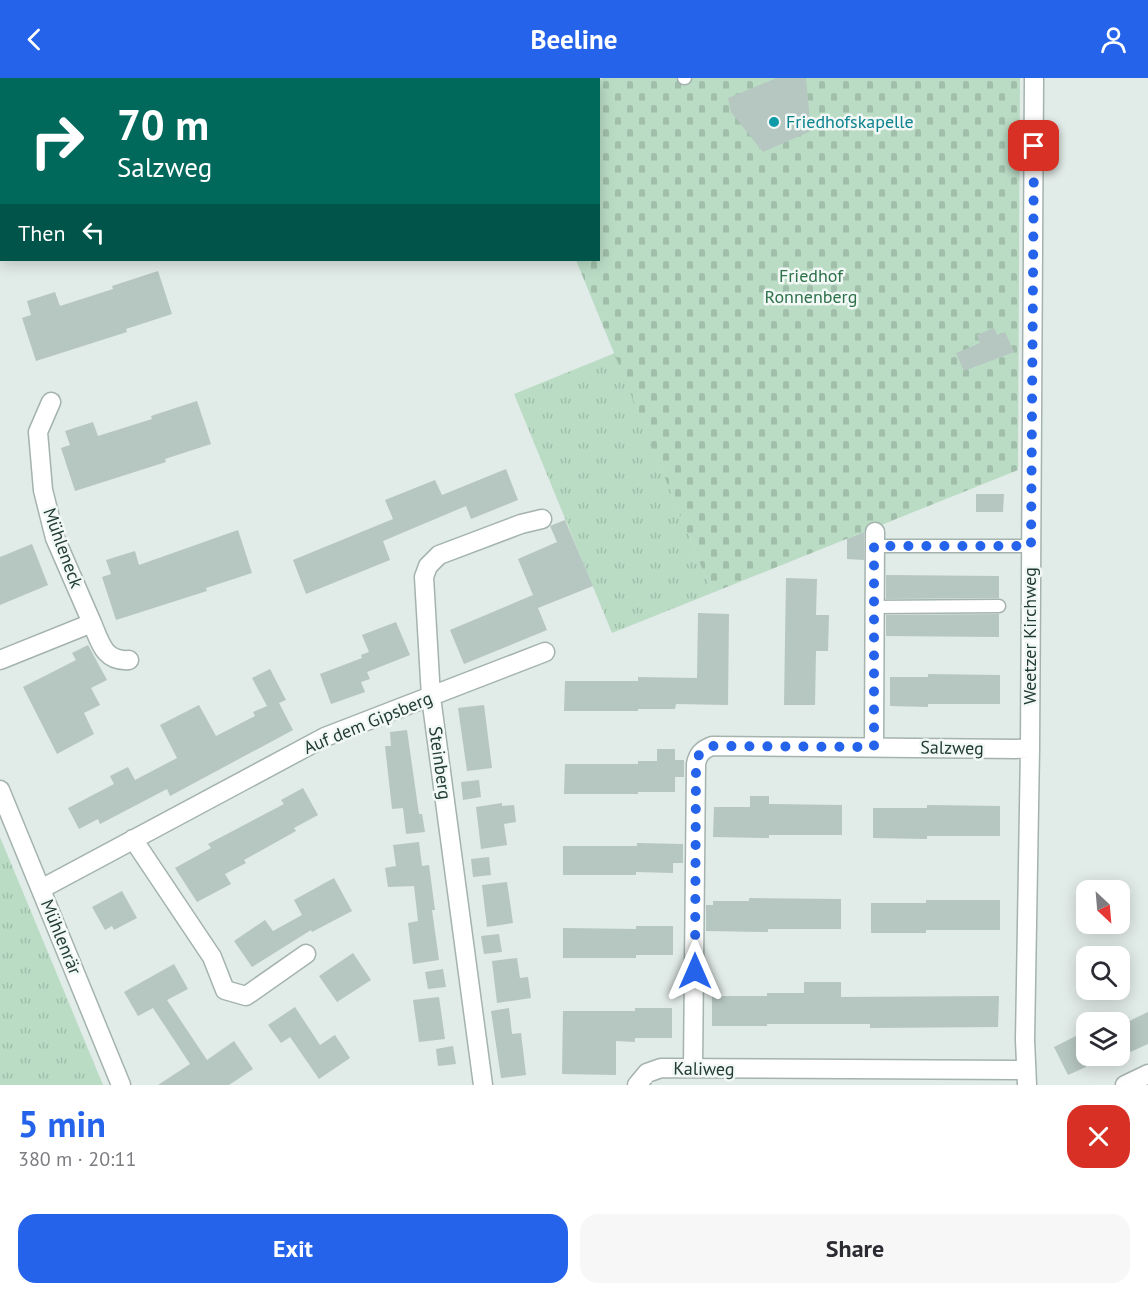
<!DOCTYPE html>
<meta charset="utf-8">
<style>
:root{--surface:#fff;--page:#f7f7f7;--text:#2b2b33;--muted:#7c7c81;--accent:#2563eb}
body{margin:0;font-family:"PT Sans",sans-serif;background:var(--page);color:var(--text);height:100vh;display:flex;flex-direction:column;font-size:22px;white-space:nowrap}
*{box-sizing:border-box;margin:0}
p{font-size:20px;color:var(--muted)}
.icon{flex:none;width:33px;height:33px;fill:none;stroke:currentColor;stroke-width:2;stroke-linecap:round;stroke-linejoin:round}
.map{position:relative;height:1007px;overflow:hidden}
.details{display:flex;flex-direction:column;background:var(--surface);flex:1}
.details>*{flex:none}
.hud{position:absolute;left:0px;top:0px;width:600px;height:183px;box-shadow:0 3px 15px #0003;background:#00695c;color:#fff;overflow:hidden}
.needle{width:39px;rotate:154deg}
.fabs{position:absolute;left:1076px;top:802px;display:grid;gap:12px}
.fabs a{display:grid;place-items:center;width:54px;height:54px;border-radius:12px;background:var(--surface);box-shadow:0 3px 15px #0003;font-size:30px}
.pin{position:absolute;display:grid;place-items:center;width:51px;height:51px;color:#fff;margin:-26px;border-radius:12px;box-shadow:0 3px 9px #0006}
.me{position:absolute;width:66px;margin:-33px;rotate:0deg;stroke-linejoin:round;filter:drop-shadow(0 0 4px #0008)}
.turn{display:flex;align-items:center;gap:21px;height:126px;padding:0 18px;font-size:27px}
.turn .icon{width:78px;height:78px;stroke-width:2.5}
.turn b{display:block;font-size:42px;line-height:51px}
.then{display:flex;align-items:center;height:57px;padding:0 18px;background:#0003;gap:12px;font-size:22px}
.round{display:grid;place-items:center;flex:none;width:63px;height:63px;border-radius:18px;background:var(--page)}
.headline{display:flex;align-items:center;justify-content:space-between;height:102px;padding:0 18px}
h1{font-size:36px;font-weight:800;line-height:45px;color:var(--accent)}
.action{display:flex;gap:12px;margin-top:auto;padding:12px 18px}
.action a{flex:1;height:69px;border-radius:18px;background:var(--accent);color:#fff;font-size:24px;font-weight:800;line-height:69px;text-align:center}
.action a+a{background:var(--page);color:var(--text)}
header{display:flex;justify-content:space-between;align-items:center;height:78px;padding:0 18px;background:var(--accent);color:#fff;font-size:27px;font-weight:800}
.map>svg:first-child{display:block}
</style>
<header><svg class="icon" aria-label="back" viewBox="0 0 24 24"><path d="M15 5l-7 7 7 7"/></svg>Beeline<svg class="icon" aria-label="person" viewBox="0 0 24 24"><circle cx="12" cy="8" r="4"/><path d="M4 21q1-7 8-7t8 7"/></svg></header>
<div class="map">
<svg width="1148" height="1007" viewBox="0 0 1148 1007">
<defs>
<pattern id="grass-tufts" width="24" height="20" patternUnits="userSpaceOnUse" patternTransform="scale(1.5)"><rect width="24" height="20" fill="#badcc5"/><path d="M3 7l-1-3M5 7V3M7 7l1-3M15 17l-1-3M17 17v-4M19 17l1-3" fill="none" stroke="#a0beaa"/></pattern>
<pattern id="cemetery-stones" width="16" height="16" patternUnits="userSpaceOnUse" patternTransform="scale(1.5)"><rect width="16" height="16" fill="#badcc5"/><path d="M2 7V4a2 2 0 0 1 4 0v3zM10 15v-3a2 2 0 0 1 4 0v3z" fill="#a0beaa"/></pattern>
</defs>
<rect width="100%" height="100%" fill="#e1ebe7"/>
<!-- grass -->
<path fill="url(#grass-tufts)" d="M615,275L712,515L612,555L514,316Z
M0,759L103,1007H0Z"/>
<!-- cemetery -->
<path fill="url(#cemetery-stones)" d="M603,0H1020L1018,392L712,515L576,182H598L599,2Z"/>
<!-- building -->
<path fill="#b6c6c0" d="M777,0H806L811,53L763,74L731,34L728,20Z
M158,193L172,236L126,251L127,254L36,283L22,240L31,237L27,223L55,214L60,228L113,211L112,208Z
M994,250L997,257L1005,254L1014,274L964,293L956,275L978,266L980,264L977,257Z
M197,323L211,366L165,381L166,384L75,413L61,370L70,367L65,353L93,344L98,358L152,341L151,338Z
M506,391L518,422L471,441L466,428L383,463L390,482L306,516L293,482L393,441L385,422L435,402L442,417Z
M976,416H1004L1003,434H976Z
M565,442L593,508L538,530L547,552L464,586L450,552L533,517L518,481L557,464L550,448Z
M238,452L252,495L206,510L207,513L116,542L102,499L111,496L106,482L135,473L139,487Z
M864,454V482L847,481V461Z
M32,466L48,507L0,527V479Z
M886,497L999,498V520L886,521Z
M786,500L817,501L816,537H829L828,573H816L815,627H784Z
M698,535L729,536L728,627L676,626L675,631H638V633H564L565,603H638V599L697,600Z
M999,536V559L886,558V537Z
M396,544L410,577L367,594L370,601L361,604L365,614L331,626L320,596L362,580L361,577L369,574L362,557Z
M88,567L107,602L91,610L100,627L84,635L94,656L57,676L23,609L76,582L72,575Z
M270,591L286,622L279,625L293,652L170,718L167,711L100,746L98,741L79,751L68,730L114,706L110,698L128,689L135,702L177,680L160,647L199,627L216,658L255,638L253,634L267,628L252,600Z
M928,596L1000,597V626H928V629L890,628V599H928Z
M484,627L492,690L467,693L458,630Z
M407,652L419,736H422L425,754L406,756L403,730L392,731L385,668H391L390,654Z
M657,671H675V682H684V699H675V714H638V716H564L565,686H638V683H657Z
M479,702L481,719L463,722L461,704Z
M303,710L318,737L294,750L296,753L244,782L246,785L225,796L231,806L197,824L175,790L211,770L208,766L284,726L281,722Z
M750,718H769V726L842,727V757H769V760L713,759L714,729H750Z
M502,725V728L514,727L516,744L504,746L507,767L481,771L476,729Z
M927,727L1000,728V758H927V761L873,760V730H927Z
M419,764L422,788L429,787L435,832H432L439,882L413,886L408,845L418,843L414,808L388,809L385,790L396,788L393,767Z
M637,765L683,766V785H673V795L636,794V797H563V768H637Z
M489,779L491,797L473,799L471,781Z
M334,800L352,833L312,854L311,852L252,889L234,863L265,842L273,853L302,837L294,822Z
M507,804L513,845L487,849L482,807Z
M122,813L137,840L114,852L112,848L105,852L92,829Z
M749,820L841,821V851H768V854L706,853V827H713V823H749Z
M926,822H1000V852H926V855H871V825H926Z
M636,848H673V877H636V880H563V850L636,851Z
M499,856L502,874L484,876L481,858Z
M353,875L371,902L337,924L319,898Z
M517,880L520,900L528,899L531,920L497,925L492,883Z
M174,886L188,911L167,922L207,982L234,963L253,991L229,1007H158L190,986L153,930L138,938L124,914Z
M443,891L446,909L428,911L425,894Z
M804,904H841V919L999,918L998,949L870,950V946H767V948H712V918H767V915H804Z
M439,919L445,961L419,964L413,922Z
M295,929L320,967L335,957L350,980L319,1001L290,959L281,965L268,947Z
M509,930L512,956L521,955L526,997L501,1000L491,933Z
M635,930H672V960H635V964L616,963V997L562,996L563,933H635Z
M1148,934V966L1119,979V948Z
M1086,953V989L1068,997L1054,969Z
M453,968L456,986L438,988L436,971Z"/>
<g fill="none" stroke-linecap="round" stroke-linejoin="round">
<defs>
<path id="service" d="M684,0H685
M874,468H1031
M874,529L999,528"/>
<path id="minor" d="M92,545C100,564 104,584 129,582
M0,582L92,545L55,460L43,412L38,354L51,324
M874,669L875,454
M0,712L121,1007
M133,761L212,879L225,912L246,918L306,876
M41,811L325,659L545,574
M693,990L696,686C698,676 702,672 712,668L1030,671
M483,1007L431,619L424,499L428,488L439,477L521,446L542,441
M637,1007L647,995L661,990L1026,992
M1027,1007L1025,962L1030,671L1034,0
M1125,1007L1148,996"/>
</defs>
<!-- service casing -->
<use href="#service" stroke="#a4b3ae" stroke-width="15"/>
<!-- minor casing -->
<use href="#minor" stroke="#a4b3ae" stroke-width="21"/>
<!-- service -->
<use href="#service" stroke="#fff" stroke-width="12"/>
<!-- minor -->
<use href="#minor" stroke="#fff" stroke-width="18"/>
</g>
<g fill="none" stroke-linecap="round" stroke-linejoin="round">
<!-- route -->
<path stroke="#2563eb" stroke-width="10" stroke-dasharray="0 18" d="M695,893L696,686C698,675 702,672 712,668L874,669V468H1031L1034,68"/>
</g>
<!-- markers -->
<circle fill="#0f9aa8" stroke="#f2f8f5" stroke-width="2" cx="774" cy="44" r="6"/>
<g text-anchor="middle" stroke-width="5" stroke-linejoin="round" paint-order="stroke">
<!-- culture labels -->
<g font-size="18" fill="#0d838f" stroke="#f2f8f5" text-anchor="start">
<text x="786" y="50">Friedhofskapelle</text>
</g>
<!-- park labels -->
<g font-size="18" fill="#2d724a" stroke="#f2f8f5">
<text x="811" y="204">Friedhof<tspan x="811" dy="21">Ronnenberg</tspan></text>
</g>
<!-- street labels -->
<g font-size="18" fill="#223c36" stroke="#f2f8f5">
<text transform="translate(63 470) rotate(70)" y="6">Mühleneck</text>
<text transform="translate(1030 558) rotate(-90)" y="6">Weetzer Kirchweg</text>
<text transform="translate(368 645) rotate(-22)" y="6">Auf dem Gipsberg</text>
<text transform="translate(952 670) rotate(1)" y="6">Salzweg</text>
<text transform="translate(440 685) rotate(82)" y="6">Steinberg</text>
<text transform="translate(61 859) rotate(68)" y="6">Mühlenrär</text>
<text transform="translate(704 991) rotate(1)" y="6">Kaliweg</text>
</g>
</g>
</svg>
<div class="fabs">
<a><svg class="needle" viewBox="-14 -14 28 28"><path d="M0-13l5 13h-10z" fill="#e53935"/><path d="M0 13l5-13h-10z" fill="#7c7c81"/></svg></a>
<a><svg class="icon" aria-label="search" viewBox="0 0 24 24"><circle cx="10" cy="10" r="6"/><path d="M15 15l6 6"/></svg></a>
<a><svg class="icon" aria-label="layers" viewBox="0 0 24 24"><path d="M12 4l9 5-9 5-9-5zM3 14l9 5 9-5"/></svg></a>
</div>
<div class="pin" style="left:1034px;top:68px;background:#d93025"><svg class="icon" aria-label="arrive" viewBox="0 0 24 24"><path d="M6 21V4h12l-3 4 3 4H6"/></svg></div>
<svg class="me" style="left:695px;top:893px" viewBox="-20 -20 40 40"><path d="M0-17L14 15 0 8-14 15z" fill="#2563eb" stroke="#fff" stroke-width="4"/></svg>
<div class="hud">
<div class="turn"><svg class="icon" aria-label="right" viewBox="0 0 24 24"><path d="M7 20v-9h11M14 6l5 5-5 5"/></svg><div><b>70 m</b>Salzweg</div></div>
<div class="then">Then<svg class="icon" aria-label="left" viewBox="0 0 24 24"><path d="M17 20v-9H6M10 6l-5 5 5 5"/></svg></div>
</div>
</div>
<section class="details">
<div class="headline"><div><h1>5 min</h1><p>380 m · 20:11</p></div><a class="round" style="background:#d93025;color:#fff"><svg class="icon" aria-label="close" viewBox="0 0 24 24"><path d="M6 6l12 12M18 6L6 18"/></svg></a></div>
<div class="action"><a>Exit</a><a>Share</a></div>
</section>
